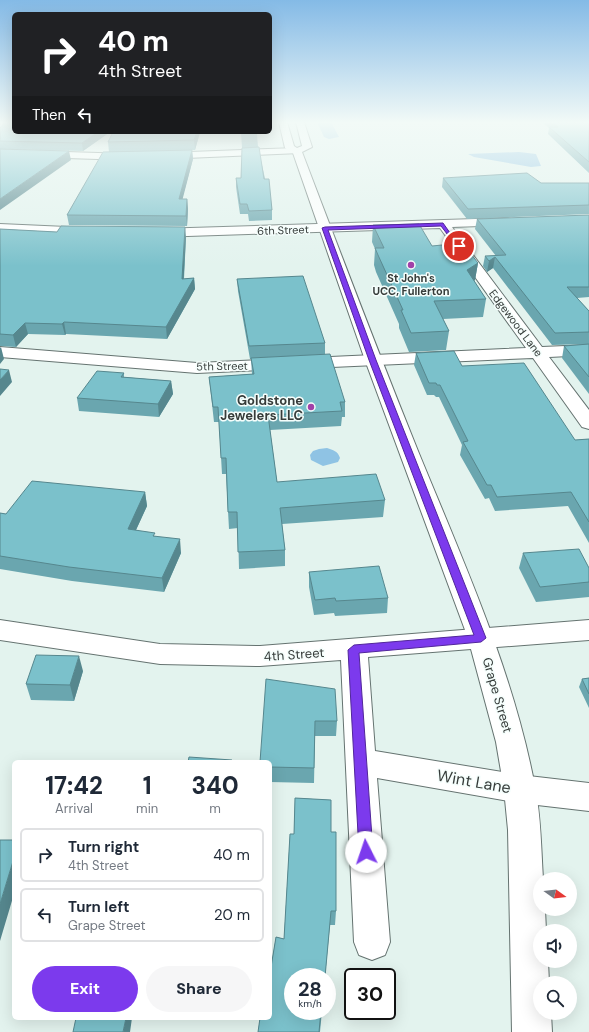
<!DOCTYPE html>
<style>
:root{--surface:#fff;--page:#f6f6f7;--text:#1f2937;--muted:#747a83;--line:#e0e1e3;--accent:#7c3aed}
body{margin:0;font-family:"DM Sans",sans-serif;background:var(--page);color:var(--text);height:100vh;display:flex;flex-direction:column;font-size:15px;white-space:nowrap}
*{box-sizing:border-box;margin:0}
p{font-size:13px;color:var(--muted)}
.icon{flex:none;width:22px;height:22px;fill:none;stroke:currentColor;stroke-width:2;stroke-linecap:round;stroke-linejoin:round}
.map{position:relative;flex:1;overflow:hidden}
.panel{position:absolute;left:12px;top:760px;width:260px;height:260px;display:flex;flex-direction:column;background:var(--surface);border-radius:6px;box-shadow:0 4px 16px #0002}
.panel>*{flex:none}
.banner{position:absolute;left:12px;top:12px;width:260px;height:122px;border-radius:6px;box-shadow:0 4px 16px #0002;background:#202124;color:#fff;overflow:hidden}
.needle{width:26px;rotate:105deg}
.buttons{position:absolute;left:533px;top:872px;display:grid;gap:8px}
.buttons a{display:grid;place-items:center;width:44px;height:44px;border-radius:50%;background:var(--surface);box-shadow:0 4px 16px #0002;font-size:20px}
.speed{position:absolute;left:284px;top:968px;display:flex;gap:8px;font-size:20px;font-weight:700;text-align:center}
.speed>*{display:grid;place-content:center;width:52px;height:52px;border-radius:50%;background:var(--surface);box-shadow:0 4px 16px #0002;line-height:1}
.speed small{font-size:10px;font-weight:400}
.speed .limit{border:2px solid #111;border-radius:6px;background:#fff;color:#111}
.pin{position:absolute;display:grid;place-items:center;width:34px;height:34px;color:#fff;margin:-17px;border:2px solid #fff;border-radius:50%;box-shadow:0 1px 4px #0007}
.me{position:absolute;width:44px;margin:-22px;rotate:356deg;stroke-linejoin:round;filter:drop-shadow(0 0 3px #0008)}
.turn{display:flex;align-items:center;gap:14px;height:84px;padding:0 20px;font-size:18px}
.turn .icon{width:52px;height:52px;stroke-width:2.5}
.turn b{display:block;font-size:28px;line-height:34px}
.then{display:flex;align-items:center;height:38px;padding:0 20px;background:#0003;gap:8px;font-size:15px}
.eta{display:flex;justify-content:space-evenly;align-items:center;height:68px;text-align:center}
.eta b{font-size:24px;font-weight:800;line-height:28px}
.button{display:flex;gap:8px;margin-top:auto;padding:8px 20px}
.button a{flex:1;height:46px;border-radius:24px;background:var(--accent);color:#fff;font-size:16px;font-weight:800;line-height:46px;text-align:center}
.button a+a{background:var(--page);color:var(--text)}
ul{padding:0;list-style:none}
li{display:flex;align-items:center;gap:12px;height:54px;margin:0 8px 6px;padding:0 12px;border:2px solid var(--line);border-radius:6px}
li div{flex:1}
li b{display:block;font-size:15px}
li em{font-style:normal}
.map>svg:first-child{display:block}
</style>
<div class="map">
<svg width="589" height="1032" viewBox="0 0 589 1032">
<rect width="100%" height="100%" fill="#e3f3ee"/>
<!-- water -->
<path fill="#8fc3e4" d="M317,122H331L339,137L329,139L324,137Z
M519,152L536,154L541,166L531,167L474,157L468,154Z
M327,448C333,450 338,451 340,458L338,462L323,466L311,460L310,455L313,451L319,449Z"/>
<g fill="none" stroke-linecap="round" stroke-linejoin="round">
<defs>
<path id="minor" d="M297,148L300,149L302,151L300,153L163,159L158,156L163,153Z
M0,150L131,154L136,157L131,160L0,156Z
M507,218L511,219L513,222L511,225L452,227L542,347L589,345V355L549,357L589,410V429L582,427L533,358L197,373L0,357V347L197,363L526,348L440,228L157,237L151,233L157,229Z
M0,224L89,228L95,232L89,236L0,232Z
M0,620L160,644L260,646L589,620V640L368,657L375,751L520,775L589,783V811L520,803L377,778L390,942L385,955L372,960L359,955L354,942L341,660L260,666L160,664L0,640Z"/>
<path id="secondary" d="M279,122H287L294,146L297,148L302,146L296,122H304L312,147L302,152C340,252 378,352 418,451C463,561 513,670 535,787C541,817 541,848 543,879H540V909H545L546,931H540V961H548L549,983H540V1013H551L552,1032H512L508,830L504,789L496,742L468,638L365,360L293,153L285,148Z"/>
</defs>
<!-- minor casing -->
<use href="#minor" stroke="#657370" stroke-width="2"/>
<!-- secondary casing -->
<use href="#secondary" stroke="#657370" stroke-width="2"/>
<!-- minor -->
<use href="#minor" fill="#fff" fill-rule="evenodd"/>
<!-- secondary -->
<use href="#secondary" fill="#fff" fill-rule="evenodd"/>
</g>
<!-- wall -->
<path fill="#6aa6af" d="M542,122H589V173L548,134L549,128Z
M0,128L14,132H110L83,151L0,149Z
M113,132H200L195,150H192L193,159L182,199H187L188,209L187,226L69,225L67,215L109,152L108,142Z
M241,132L257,134L258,147L272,210V220L249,221L248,214H240L236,187V178H241L242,148Z
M443,178L541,183H589V214L467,219L442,187Z
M589,215V297L577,298L589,311V344L552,345L493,268L487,272L483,266L485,256H496L475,229L477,219Z
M373,225L446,251L478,263L475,280L474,281L486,299L483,317L443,319L449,331L446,350L409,352L399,328V324L376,272L374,265L375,249L372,242Z
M0,229L57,232L186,237L184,279L194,278L195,289L167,339L66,334L65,335L28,334L16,347L0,346Z
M237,279L325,343V354L345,402V417H342L341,426L270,430L277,482L385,500L383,517L282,524L285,550V566L239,569L238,528L229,529L226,474H222L219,422H214L209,377L252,374L251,359H250L238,291Z
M589,344V394L562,358L564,346Z
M416,353L462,366L575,440L589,439V543L568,506L495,511L489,498L485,499L460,455L462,445L439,397H436L434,395H427L414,365Z
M124,373V377L171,381L173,394L159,417L79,411L77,398Z
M145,492L147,506L136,530L155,536L181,553L164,592L72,581L0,569V513L6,514Z
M523,553L589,568V597L536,602L519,568Z
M309,572L388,598L387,613L335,616L334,613L314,615L309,587Z
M83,671L74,701L31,700L26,684Z
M589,678V708L579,687L582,679Z
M266,679L337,721L336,736H315L314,783L270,782V762Z
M295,798L331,800V832H336V911L335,925H330L325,977H293V1011H322L320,1032H258L260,1018H270V973L276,937L284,939L290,834H294Z"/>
<!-- shaded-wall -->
<path fill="#56878e" d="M98,132H110L83,151L82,143Z
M197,132H200L195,150L194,140Z
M192,150L193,159L180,209L179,199Z
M69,151L71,160L0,210V199Z
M187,199L188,209L187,226L186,216Z
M185,227L186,237L183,289L182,279Z
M495,257L493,268L487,272L489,261Z
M478,263L475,280L464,288L467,270Z
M194,278L195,289L167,339L166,327Z
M64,322L66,334L65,335L62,324Z
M25,323L28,334L16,347L13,335Z
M1,347L4,359L0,364V348Z
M9,370L12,382L0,396V380Z
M171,381L173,394L159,417L158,404Z
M145,492L147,506L130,543L128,529Z
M180,539L181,553L164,592L162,578Z
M79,656L83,671L74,701L70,685Z
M14,858V894L0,941V904Z
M126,1018H132L130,1032H123Z"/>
<!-- building -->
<path fill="#7bc1cb" stroke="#56878e" d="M5,122H14V132H98L82,143L0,141V128Z
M552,122H589V162L549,127H558Z
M113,132H197L194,140L108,142Z
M241,132H257V134H241Z
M259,147L264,179H269L272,210L249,211L247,204H240L236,178H241L242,148Z
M0,149L69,151L0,199Z
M192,150L179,199H187L186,216L67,215L103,152Z
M527,173L541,183H589V205L468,209L443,178Z
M589,215V287H567L589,311V332L555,333L495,257L489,261L485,256L506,255L477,219Z
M419,224L432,246L442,245L446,251L468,250L478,263L467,270L486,299L434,301L449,331L411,333L401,310H403L378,255L375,248H384L373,225Z
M61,226L185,227L182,279L194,278L166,327L64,322L62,324L25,323L13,335L0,334V229L57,232Z
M303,276L325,343L249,346L237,279Z
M589,344V377L564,346Z
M454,351L462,366L524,363L575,440L589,439V522L571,492L497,497L491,485H487L463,442L468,441L440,385H437L436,383H429L416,353Z
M330,354L345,402H340L342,411L268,415L277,482L376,474L385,500L280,508L285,550L238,552L237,512H228L226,458H221L218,407H213L209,377L254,374L251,358Z
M0,369L9,370L0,380Z
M97,371L124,373L121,377L171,381L158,404L77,398Z
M32,481L145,492L128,529L155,533L153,536L180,539L162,578L69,567L0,556V513L6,514Z
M579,549L589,568V582L540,587L523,553Z
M379,566L388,598L336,601L335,598L315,600L309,572Z
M36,655L79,656L70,685L26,684Z
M589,678V694L582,679Z
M266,679L335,689L337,721H315L314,768L270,767V762H260Z
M189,757L232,760V762H188Z
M295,798L331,800V832H336V911H331L325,977H293V1011H321L319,1032H258L260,1018H270V973L276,937L284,939L290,834H294Z
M0,840H14V858L0,904Z
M76,1018H126L123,1032H73Z"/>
<!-- sky -->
<linearGradient id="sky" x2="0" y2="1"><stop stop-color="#84bae6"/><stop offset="0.46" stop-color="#f2faf7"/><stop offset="1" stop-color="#f2faf7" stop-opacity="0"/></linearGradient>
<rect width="589" height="266" fill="url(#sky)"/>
<!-- route -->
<path fill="#7c3aed" stroke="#51269a" d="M443,223L460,247H457L441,226L328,230L376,360L486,638L481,642L359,653L373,852L371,856L366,858L361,856L359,852L348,650L354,645L474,635L369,360L322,228L325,227Z"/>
<!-- markers -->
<g fill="#a141a8" stroke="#f5fefc" stroke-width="1.5">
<circle cx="411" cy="265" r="4"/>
<circle cx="311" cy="407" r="4"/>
</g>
<g text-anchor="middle" stroke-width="3" stroke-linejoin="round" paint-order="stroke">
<!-- far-street labels -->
<g font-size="11" fill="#363c3a" stroke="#f5fefc">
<text transform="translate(283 230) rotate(-2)" y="4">6th Street</text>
<text transform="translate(516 323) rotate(53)" y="4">Edgewood Lane</text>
<text transform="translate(222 366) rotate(-1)" y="4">5th Street</text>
</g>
<!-- far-poi labels -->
<g font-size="11" font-weight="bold" fill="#363c3a" stroke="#f5fefc">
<text x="411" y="282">St John's<tspan x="411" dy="13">UCC, Fullerton</tspan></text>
</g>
<!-- poi labels -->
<g font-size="13" font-weight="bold" fill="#363c3a" stroke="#f5fefc" text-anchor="end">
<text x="303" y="405">Goldstone<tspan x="303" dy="15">Jewelers LLC</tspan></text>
</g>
<!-- street labels -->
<g font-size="13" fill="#363c3a" stroke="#f5fefc">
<text transform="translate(294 654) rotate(-4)" y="5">4th Street</text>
<text transform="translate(498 695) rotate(74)" y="5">Grape Street</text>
</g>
<!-- near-street labels -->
<g font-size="16" fill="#363c3a" stroke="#f5fefc">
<text transform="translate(474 781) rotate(10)" y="6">Wint Lane</text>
</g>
</g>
</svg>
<div class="buttons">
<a><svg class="needle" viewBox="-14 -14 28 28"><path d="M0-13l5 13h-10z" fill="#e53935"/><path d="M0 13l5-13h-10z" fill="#747a83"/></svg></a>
<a><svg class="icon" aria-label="sound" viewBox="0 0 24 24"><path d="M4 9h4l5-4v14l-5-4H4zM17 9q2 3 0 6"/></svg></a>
<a><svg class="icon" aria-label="search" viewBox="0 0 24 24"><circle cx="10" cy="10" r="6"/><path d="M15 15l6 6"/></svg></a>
</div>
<div class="speed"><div>28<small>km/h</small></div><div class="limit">30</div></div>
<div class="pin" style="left:459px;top:246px;background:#d93025"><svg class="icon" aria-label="arrive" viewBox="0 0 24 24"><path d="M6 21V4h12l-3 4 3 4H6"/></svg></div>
<svg class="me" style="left:366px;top:852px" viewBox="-20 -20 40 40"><circle r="19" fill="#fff"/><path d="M0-13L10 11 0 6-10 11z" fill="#7c3aed"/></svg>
<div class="banner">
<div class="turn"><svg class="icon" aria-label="right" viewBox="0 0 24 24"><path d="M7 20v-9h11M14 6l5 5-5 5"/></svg><div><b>40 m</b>4th Street</div></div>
<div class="then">Then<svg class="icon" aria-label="left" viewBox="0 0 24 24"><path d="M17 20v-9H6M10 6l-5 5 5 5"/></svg></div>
</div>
<section class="panel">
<div class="eta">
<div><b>17:42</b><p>Arrival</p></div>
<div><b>1</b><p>min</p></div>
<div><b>340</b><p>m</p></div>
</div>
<ul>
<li><svg class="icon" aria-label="right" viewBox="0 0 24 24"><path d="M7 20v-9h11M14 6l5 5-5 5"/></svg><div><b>Turn right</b><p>4th Street</p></div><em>40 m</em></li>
<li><svg class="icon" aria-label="left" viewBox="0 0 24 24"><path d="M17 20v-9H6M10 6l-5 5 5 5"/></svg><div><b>Turn left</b><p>Grape Street</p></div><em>20 m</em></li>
</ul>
<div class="button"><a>Exit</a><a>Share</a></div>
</section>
</div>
